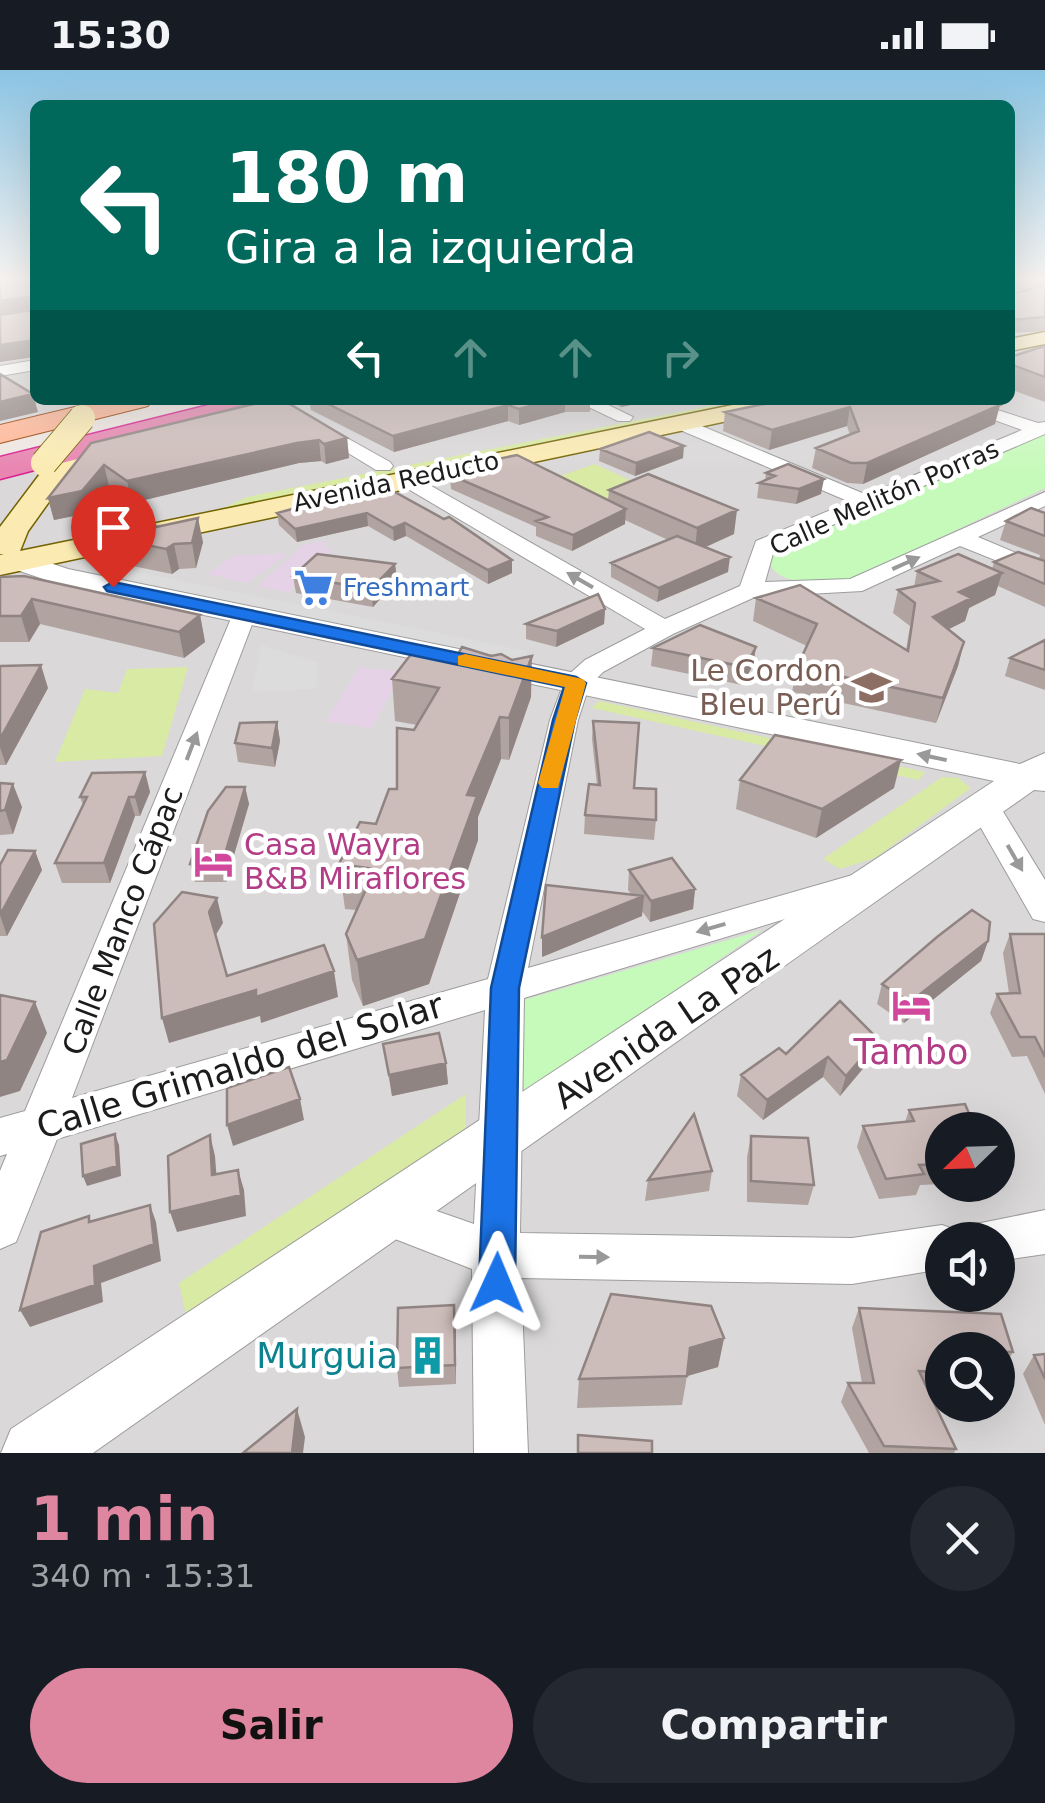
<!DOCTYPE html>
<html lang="es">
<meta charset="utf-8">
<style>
:root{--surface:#171b24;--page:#242831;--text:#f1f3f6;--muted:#9ea1a6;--accent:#de869f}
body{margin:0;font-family:"DejaVu Sans",sans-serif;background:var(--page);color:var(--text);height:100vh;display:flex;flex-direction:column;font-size:38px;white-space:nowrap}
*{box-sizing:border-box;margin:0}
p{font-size:32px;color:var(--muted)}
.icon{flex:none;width:55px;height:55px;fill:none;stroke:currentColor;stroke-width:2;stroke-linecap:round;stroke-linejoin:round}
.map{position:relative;height:1383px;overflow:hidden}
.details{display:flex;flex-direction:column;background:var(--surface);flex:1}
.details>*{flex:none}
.guide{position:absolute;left:30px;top:30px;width:985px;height:305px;border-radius:15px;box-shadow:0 10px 40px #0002;background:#00695c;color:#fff;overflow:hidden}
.needle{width:65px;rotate:247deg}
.buttons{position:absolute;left:925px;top:1042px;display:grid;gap:20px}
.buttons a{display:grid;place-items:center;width:90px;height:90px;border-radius:50%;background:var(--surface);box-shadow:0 10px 40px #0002;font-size:50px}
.pin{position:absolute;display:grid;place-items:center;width:85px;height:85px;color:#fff;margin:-102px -42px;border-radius:50% 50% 50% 0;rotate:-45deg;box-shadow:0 0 10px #0007}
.pin .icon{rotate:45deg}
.me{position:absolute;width:110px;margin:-55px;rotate:1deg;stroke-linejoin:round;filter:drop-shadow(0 0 8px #0008)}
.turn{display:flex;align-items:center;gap:35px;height:210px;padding:0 30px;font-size:45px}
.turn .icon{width:130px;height:130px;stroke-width:2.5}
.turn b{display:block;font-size:70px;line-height:85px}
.lanes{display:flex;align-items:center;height:95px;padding:0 30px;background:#0003;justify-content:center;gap:50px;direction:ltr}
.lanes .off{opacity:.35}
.round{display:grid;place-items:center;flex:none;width:105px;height:105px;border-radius:52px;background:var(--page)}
.overview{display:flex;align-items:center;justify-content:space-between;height:170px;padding:0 30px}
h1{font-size:60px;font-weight:700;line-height:75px;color:var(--accent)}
.cta{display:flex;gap:20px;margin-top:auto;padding:20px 30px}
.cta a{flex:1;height:115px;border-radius:60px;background:var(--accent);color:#111;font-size:40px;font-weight:700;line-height:115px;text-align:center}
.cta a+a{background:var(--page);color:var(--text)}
.status{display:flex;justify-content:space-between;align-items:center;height:70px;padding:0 50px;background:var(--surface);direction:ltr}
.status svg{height:28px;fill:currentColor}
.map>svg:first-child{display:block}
</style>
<div class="status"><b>15:30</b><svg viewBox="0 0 49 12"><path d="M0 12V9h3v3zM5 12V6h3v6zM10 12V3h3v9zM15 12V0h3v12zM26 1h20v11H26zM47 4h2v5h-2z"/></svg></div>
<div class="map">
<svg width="1045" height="1383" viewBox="0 0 1045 1383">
<rect width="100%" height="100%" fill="#eee6e1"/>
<!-- residential -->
<path fill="#dad8d9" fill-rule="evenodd" d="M0,207H35V330H148L0,366Z
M1010,210L1045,215V1383H0V397L272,330H1010ZM942,1060H998V1115H942ZM942,1170H998V1225H942ZM942,1280H998V1335H942Z"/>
<!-- industrial -->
<path fill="#e5d2e7" d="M320,471L325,473L323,477L333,479L289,522L257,517L302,476Z
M289,483L247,513L207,504L233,486Z
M359,597L402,602L372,658L326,652Z"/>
<!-- grass -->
<path fill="#d9eaa4" d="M714,335L723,339L214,442L247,427Z
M595,394L651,420L606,436L551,409Z
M188,597L162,686L55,692L85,619L118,623L127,599Z
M599,631L925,702L919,710L592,638Z
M942,707L958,708L971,718L875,788L840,799L823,789Z
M466,1024V1060L186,1245L179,1213Z"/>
<!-- park -->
<path fill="#c6fabb" d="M1045,363V418L857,507C835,513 766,521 769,484L778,476Z
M762,860L524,1025L517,932Z"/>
<!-- parking -->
<path fill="#dcdcdc" d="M123,499L527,581L518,593L110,510Z
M261,575L318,592L316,619L252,622Z"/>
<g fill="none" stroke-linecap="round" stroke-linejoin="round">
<defs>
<path id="minor" d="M35,290V300L0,306V296Z
M574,330H598L633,347L630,351H618Z
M939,330H966L1038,353L1045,352V364L774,480L765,512L850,509L1045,422V436L978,467L1045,495V510L960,476L862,521L755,527L673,564L603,602L589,616L578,650L528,898L856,804L868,808L873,816L868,824L524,928L520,1163L852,1168L942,1155L959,1161L963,1170H942V1199L852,1214L521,1208L528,1383H474L472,1199L372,1160L365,1145L372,1130L388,1124L474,1154L485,940L57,1069L16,1172L0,1179V1101L7,1084L0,1086V1048L25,1041L235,539H253L256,544L72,1028L488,909L550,650L566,607L585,590L645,559L398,413V405H412L665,549L740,516L756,471L850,432L673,357V349H685L867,425L1022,360Z
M313,349L390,392L393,396L390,400H376L307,358V350Z
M985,727L996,730L1045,810V852L1033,849L969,737L974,730Z
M1045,1140V1184L998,1191V1170H970L976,1154Z"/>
<path id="tertiary" d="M18,482L68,499L1020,694L1045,683V721L1034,720L93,1383H1L11,1359L994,711L61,515L8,497L4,491L8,485Z"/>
<path id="secondary" d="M1045,262V274L1010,281V269Z
M757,330H805L793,337L0,505V485L4,484H0V457L58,380L68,378L82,386L28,461L20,481Z"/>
<path id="primary" d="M104,330H152L148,336L0,373V355Z"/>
<path id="trunk" d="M1010,207L1045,209V223L1010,216Z"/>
<path id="motorway" d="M229,330H283L278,337L0,409V387Z"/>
</defs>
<!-- minor casing -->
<use href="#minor" stroke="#9d9d9d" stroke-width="2"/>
<!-- tertiary casing -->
<use href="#tertiary" stroke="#9d9d9d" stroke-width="2"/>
<!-- secondary casing -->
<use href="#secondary" stroke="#736202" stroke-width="3"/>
<!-- primary casing -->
<use href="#primary" stroke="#933c00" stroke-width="2"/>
<!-- trunk casing -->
<use href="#trunk" stroke="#da1f90" stroke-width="2"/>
<!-- motorway casing -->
<use href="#motorway" stroke="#da1f90" stroke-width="3"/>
<!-- minor -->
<use href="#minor" fill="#fff" fill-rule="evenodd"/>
<!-- tertiary -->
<use href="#tertiary" fill="#fff" fill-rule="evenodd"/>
<!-- secondary -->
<use href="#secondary" fill="#fbebb2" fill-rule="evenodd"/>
<!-- primary -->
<use href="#primary" fill="#feb595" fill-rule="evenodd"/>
<!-- trunk -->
<use href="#trunk" fill="#f39da3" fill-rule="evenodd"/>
<!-- motorway -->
<use href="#motorway" fill="#e885b1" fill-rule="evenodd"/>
<defs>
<path id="secondary-bridge" d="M44,393L82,348"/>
</defs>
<!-- secondary-bridge casing -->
<use href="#secondary-bridge" stroke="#736202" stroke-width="28" stroke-linecap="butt"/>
<!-- secondary-bridge -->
<use href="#secondary-bridge" stroke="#fbebb2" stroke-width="26"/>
</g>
<!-- wall -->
<path fill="#b0a3a0" d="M1010,207L1015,221L1011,222V224L1045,215V261L1010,263Z
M1045,276V332L1010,319V287Z
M309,330H590V342H565L519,355L508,351L394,382L311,340Z
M607,330H655L621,337Z
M784,330L995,354L863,414L847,413L812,398L816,378L850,365L847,356L769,380L723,361L725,342Z
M347,368L349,388L326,394L321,391L299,393L132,433L109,416L88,443L54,450L48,428L91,373Z
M600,379L683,388L635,406L599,391Z
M766,403L821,424L796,434L757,428L759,413L765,411Z
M450,405L608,430L609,420L734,464L704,477L728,502L657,532L611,507V493L668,470L625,450V454L572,481L536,466V457L451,419Z
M382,415L512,490V503L488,514L406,466L394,471L368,456L297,472L279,455L277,443Z
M1045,443V537L998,516L995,525L969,538L965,551L949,559L964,572L958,596L936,653L792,622L797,597L807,576L753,551L756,528L906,580L910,556L893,543L898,520L914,517L917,501L992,499L994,492L1039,489L1040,485L1000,470L1006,451Z
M156,457L203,472L196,498L179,499L172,504L103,490L97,465Z
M395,494L397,510L373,537L296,523L293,506Z
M0,507L200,545L205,572L184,588L40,554L29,572H0Z
M605,539L604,554L556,577L526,569V554Z
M1045,570V620L1005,606L1010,588Z
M756,577L753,595L742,615L651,596L653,578Z
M0,596L48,618L6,695H0Z
M392,609L531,627L509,690L501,689L478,747V770L429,914L363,936L352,910L346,864L356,840L345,839L339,794L376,754L397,719L414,660L417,655L395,651Z
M593,651L656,750L654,770L584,764L585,745L597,715L592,669Z
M277,652L280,671L275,697L238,692L235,673Z
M145,702L150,722L140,746H135L110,813H62L55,793L83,735L80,727Z
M740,710L894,718L816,768L736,739Z
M0,713L22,737L13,764L0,765Z
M245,717L249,734L226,812H195L190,794Z
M35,781L42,800L7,866H0V795Z
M629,800L695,819L693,839L650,852L642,841V846L542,887L631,824L628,820Z
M1010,864H1045V1024L1027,986L1012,987L990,943L997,924L1009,923L1003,883Z
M988,871L981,891L904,953L877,934L882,914Z
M878,969L871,989L840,1026L823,1007L763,1050L737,1026L741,1005Z
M383,974L446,993L448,1014L392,1026Z
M909,1040L942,1060V1114L920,1115L916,1125L879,1129L857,1077L863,1056L905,1052Z
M751,1066L814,1115L808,1135L747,1132V1087Z
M712,1101L709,1121L645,1131L648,1110Z
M454,1235L456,1314L399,1317L397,1298Z
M859,1238L1013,1282L1002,1301H998V1280H942V1321H929L956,1379L954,1383H869L841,1332L848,1313H862L852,1258Z
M724,1268L718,1297L687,1306L682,1335L577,1338L579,1309Z
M1045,1284V1355L1023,1304L1034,1285Z"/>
<!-- shaded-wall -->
<path fill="#908482" d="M1018,208L1015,221L1010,223V211Z
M34,226L35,242L0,247V231Z
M35,270V287L0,292V275Z
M33,324L38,342L0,351V332Z
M553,330H565V342L519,355V339Z
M621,330H655L621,337Z
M508,335V351L394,382L393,366Z
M1000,335L995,354L863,414L867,393Z
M850,337L847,356L769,380L772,360Z
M347,368L349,388L326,394L324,374Z
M319,370L321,391L299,393L132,433L127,411L297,373Z
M684,376L683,388L635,406L636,393Z
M104,395L109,416L88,443L54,450L48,428Z
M824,409L821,424L796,434L799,419Z
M626,439L625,454L572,481L573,465Z
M737,440L734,464L695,482L697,458Z
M367,443L368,456L297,472L295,459Z
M198,448L203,472L196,498L192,473Z
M405,453L406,466L394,471L393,458Z
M174,474L179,499L172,504L166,479Z
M730,487L728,502L657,532L659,518Z
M512,490V503L488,514V500Z
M395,494L397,510L373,537L371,519Z
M1002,503L995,525L969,538L965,551L927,570L933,547L959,522Z
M32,529L40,554L29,572L21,546Z
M605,539L604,554L556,577L557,561Z
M200,545L205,572L184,588L179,562Z
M964,572L958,596L936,653L943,628Z
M756,577L753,595L742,615L745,597Z
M532,586L531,627L509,690V648Z
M41,595L48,618L6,695L0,677V669Z
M500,647L501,689L478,747V770L429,914L363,936L357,890L467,725Z
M277,652L280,671L275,697L272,678Z
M901,690L894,718L816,768L822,739Z
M145,702L150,722L140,746L135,727Z
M13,714L22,737L13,764L5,740Z
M245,717L249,734L226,812L222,794Z
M129,727L135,746L110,813L104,793Z
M35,781L42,800L7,866L0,845Z
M695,819L693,839L650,852L651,831Z
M644,826L642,846L542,887V867Z
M217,828L223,853L214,868L209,842Z
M988,871L981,891L904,953L910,932Z
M334,901L338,927L261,953L260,946L169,973L162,948L256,920Z
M35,932L47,963L20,1021L0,1027V992Z
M878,969L871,989L840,1026L846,1006Z
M828,987L823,1007L763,1050L767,1030Z
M446,993L448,1014L392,1026L389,1005Z
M300,1029L304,1050L233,1076L227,1055Z
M115,1064L119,1075L121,1106L87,1116L83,1106Z
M210,1065L215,1086L218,1126L212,1105Z
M238,1100L244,1120L246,1146L177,1162L170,1142Z
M150,1135L156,1152L161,1191L101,1213L103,1232L30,1257L20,1240L94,1196Z
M454,1235L456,1254V1314L455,1295Z
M724,1268L718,1297L684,1307L690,1278Z
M297,1339L305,1367L303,1383H292Z"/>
<!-- building -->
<path fill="#cdbdba" stroke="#908482" stroke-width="2.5" d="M0,207H35V270L0,275V245L32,240L34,226L0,231Z
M1010,207L1018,208L1010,211L1011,224L1045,215V247L1010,250Z
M1045,276V307L1010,294V287Z
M0,304L33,324L0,332Z
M270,330H283L347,368L324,374L319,370L297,373L127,411L104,395L82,421L48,428L91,373Z
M320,330H553L519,339L508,335L393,366Z
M784,330H982L1000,335L867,393H851L816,378L859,361L850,337L772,360L725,342Z
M649,362L684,376L636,393L600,379Z
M517,385L626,439L573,465L536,451L548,447L450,405L474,394Z
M788,394L824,409L799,419L759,413L775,406L766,403Z
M648,404L737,440L697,458L609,420Z
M382,415L444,449L449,447L512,490L488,500L405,453L393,458L367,443L295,459L277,443Z
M1031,438L1045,443V466L1006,451Z
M198,448L192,473L174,474L166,479L97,465L154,453L156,457Z
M677,466L730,487L659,518L611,493Z
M1018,482L1045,491V514L994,492Z
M317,484L395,494L371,519L293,506Z
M958,484L1002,503L959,522L971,528L933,547L964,572L943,628L797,597L817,554L756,528L800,515L908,581L915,533L898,520L939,511L917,501Z
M24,506L200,545L179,562L32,529L21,546H0V507Z
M598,524L605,539L557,561L526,554Z
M700,555L756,577L745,597L653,578Z
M1045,570V600L1010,588Z
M462,577L491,586L501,584L512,590L532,586L509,648L500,647L467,725L477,726L425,869L357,890L346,864L375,799L339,794L360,752L376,754L389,719H397V658L414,660L439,618L392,609L415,579L457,586Z
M41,595L0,669V596Z
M593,651L639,653L634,718L656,719V750L585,745L589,714L600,715Z
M277,652L272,678L235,673L240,653Z
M775,665L901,690L822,739L740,710Z
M145,702L135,727H129L104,793H55L87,727H80L92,703Z
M0,713L13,714L5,740L0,741Z
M226,717H245L222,794H190L208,741Z
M8,780L35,781L0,845V795Z
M672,788L695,819L651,831L629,800Z
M546,815L644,826L542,867Z
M182,822L217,828L209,842L227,906L324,875L334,901L256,927V920L162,948L154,854Z
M972,840L990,852L988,871L910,932L882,914L937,867Z
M1010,864H1045V987L1035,967H1020L997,924L1020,923Z
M0,925L35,932L7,990L0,992Z
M840,931L878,969L846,1006L828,987L767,1030L741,1005L779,978L786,984Z
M439,963L446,993L389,1005L383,974Z
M289,997L300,1029L227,1055V1018Z
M965,1034L976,1060H942V1094L919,1095L924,1104L886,1109L863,1056L914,1051L909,1040Z
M694,1044L712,1101L648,1110Z
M115,1064L117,1096L83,1106L81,1074Z
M210,1065L212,1105L238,1100L241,1125L170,1142L168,1086Z
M751,1066L808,1068L814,1115L751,1111Z
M150,1135L154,1174L94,1196L95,1215L20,1240L41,1162L89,1146V1152Z
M611,1224L711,1236L724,1268L690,1278L687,1306L579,1309Z
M454,1235L455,1295L397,1298L398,1238Z
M859,1238L1001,1244L1013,1282L942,1280V1302L919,1301L956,1379L884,1376L848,1313H874Z
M1045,1284V1309L1034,1285Z
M297,1339L292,1383H243Z
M578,1365L652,1371V1383H578Z"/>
<!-- one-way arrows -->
<defs><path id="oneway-solid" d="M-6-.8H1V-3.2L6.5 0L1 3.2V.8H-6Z" transform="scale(2.5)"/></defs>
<g fill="#999">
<use href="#oneway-solid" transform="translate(906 493) rotate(-24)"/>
<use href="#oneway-solid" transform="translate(580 510) rotate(-150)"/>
<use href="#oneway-solid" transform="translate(192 676) rotate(-69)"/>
<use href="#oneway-solid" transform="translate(932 687) rotate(-168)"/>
<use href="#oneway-solid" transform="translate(1015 788) rotate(60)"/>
<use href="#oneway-solid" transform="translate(711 858) rotate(164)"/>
<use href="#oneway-solid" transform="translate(594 1187) rotate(1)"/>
</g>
<!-- sky -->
<linearGradient id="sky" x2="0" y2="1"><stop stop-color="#8bc4e3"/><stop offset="0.52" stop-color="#f7f4f2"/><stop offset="1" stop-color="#f7f4f2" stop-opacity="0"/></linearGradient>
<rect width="1045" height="401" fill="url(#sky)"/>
<!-- route -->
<path fill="#1a73e8" stroke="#114b97" stroke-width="2.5" d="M113,512L576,607L586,613L575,650L519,918L515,1213L510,1226L497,1231L484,1226L479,1213L491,918L553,650L564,617L107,521L104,517Z"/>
<!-- slow -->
<path fill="#f59e0b" d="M465,584L583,609L586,613L558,718H542L538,713L565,617L458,595V586Z"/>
<!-- icons -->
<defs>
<symbol id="supermarket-bare" viewBox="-9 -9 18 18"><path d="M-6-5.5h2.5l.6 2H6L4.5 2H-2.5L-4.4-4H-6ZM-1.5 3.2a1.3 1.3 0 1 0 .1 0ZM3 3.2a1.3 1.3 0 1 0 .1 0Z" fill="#3f7fe0" stroke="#fff" stroke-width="2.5" paint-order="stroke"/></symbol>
<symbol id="university-bare" viewBox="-9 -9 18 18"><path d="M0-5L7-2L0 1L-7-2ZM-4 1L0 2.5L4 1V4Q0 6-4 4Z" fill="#8d6e63" stroke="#fff" stroke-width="2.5" paint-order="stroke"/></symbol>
<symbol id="hotel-bare" viewBox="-9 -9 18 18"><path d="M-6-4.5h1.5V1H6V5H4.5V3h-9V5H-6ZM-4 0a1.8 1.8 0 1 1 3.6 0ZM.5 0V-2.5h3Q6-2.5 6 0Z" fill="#d1479c" stroke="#fff" stroke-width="2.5" paint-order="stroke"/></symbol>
<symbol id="building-bare" viewBox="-9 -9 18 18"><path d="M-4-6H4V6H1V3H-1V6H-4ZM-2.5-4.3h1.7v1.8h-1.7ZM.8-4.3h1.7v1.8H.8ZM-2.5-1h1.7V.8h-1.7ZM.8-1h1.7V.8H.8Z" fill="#0f9aa8" stroke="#fff" stroke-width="2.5" paint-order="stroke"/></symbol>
</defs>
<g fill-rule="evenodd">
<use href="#supermarket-bare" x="286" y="490" width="55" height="55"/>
<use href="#university-bare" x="844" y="590" width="55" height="55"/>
<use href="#hotel-bare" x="186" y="764" width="55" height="55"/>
<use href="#hotel-bare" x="884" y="908" width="55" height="55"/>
<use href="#building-bare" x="400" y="1258" width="55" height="55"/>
</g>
<g text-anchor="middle" stroke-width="9" stroke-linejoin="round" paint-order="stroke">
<!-- far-street labels -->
<g font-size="25" fill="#1c1c1c" stroke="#fff">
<text transform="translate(396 411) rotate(-12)" y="9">Avenida Reducto</text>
<text transform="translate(884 427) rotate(-24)" y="9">Calle Melitón Porras</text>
</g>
<!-- far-shop labels -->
<g font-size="25" fill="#366cbe" stroke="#fff" text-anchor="start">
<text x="343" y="526">Freshmart</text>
</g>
<!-- education labels -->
<g font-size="30" fill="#785e54" stroke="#fff" text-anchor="end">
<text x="842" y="611">Le Cordon<tspan x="842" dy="34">Bleu Perú</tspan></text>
</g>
<!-- hotel labels -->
<g font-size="30" fill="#b23c85" stroke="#fff" text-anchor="start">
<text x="244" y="785">Casa Wayra<tspan x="244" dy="34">B&amp;B Miraflores</tspan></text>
</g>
<!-- street labels -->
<g font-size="30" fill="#1c1c1c" stroke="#fff">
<text transform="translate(123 851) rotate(-69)" y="10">Calle Manco Cápac</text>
</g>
<!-- near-street labels -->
<g font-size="35" fill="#1c1c1c" stroke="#fff">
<text transform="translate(666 957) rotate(-34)" y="12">Avenida La Paz</text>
<text transform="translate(240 996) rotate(-17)" y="12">Calle Grimaldo del Solar</text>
</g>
<!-- near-hotel labels -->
<g font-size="35" fill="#b23c85" stroke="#fff">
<text x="911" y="994">Tambo</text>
</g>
<!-- near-culture labels -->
<g font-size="35" fill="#0d838f" stroke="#fff" text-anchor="end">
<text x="398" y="1298">Murguia</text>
</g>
</g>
</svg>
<div class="buttons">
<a><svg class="needle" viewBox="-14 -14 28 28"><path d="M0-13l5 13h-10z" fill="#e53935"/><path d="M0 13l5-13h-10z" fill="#9ea1a6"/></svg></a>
<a><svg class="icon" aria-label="sound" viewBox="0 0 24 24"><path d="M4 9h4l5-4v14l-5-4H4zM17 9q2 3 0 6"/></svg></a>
<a><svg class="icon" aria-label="search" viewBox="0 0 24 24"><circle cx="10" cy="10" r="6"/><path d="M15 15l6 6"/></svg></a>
</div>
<div class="pin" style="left:113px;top:517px;background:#d93025"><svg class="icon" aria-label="arrive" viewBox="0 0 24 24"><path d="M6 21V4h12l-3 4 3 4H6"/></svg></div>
<svg class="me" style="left:497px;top:1213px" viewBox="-20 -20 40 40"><path d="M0-17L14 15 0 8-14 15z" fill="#1a73e8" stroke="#fff" stroke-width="4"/></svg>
<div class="guide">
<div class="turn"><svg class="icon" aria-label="left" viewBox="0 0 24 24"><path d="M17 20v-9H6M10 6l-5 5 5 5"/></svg><div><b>180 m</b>Gira a la izquierda</div></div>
<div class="lanes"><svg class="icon" aria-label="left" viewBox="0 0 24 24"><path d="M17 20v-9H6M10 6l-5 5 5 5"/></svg><svg class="icon off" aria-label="ahead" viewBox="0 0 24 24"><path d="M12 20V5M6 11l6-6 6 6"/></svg><svg class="icon off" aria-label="ahead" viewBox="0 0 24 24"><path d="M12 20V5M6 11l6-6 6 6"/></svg><svg class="icon off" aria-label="right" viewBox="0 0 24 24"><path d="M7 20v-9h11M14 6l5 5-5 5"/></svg></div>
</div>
</div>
<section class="details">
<div class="overview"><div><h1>1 min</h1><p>340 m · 15:31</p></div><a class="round"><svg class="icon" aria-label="close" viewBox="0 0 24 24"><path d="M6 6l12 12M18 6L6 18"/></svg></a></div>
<div class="cta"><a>Salir</a><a>Compartir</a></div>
</section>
